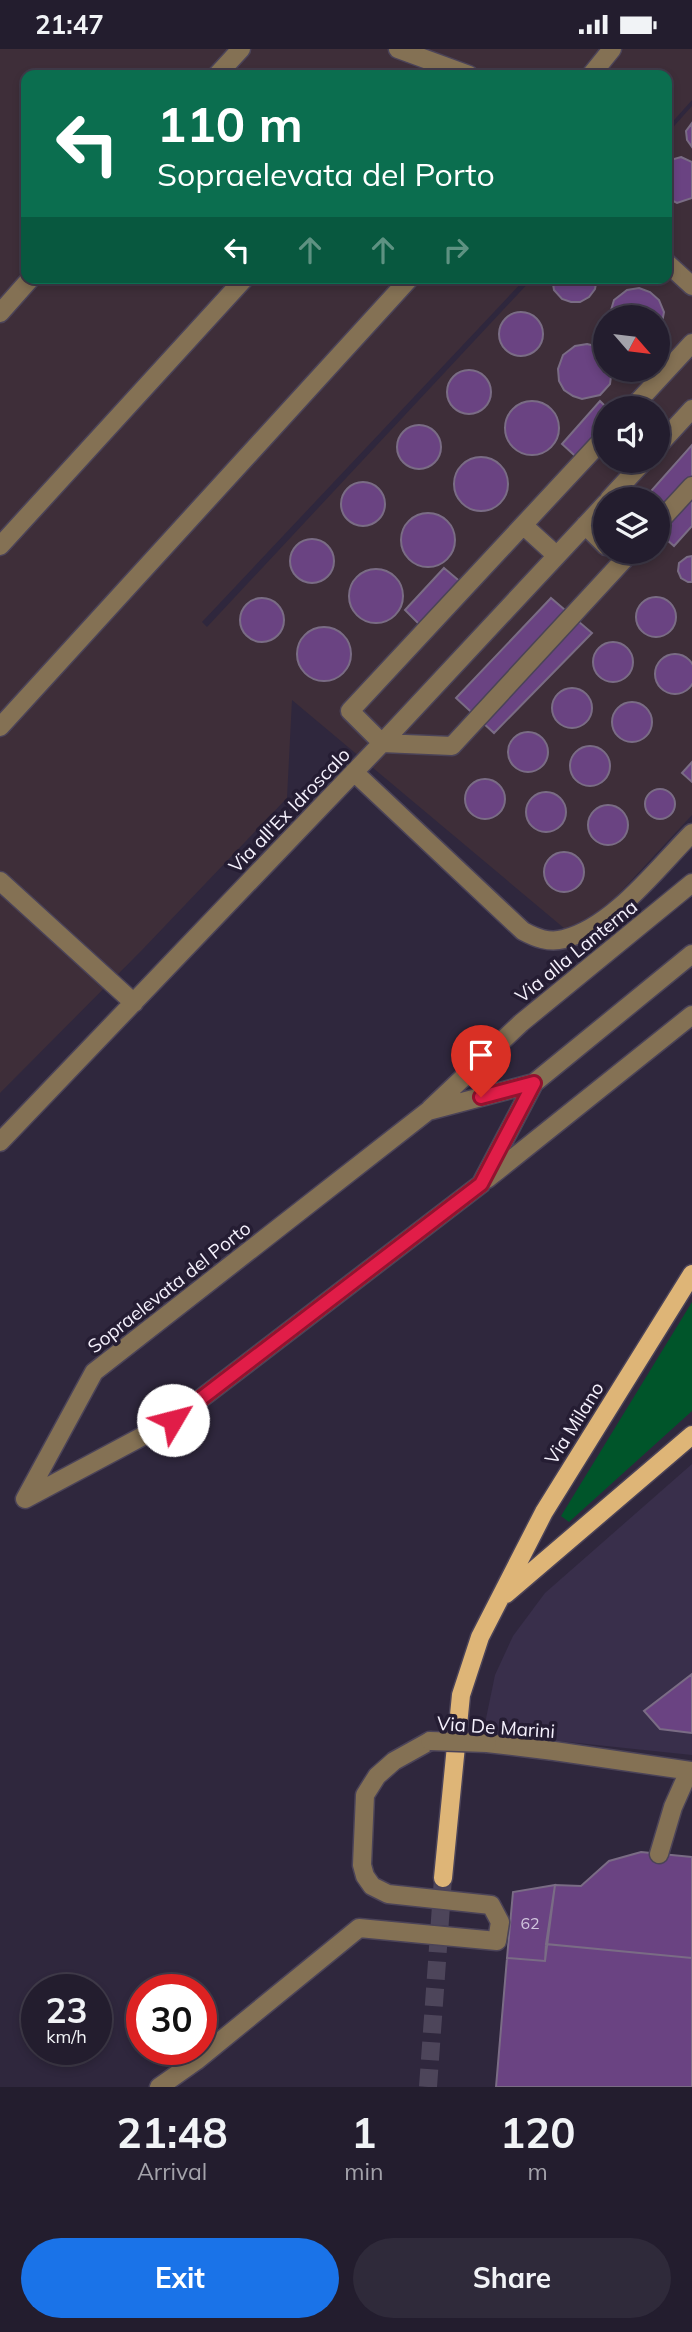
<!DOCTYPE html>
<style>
:root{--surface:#231d2e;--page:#2f2a3a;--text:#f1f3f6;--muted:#a3a2aa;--line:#403b4a;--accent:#1a73e8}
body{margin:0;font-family:Mulish,sans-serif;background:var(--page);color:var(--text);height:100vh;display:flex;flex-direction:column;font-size:26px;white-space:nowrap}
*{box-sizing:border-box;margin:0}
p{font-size:23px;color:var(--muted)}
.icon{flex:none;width:38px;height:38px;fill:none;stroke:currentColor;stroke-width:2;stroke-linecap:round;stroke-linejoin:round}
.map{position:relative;height:2038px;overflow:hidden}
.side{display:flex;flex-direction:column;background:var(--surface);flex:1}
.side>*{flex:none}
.hud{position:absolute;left:21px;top:21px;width:651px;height:214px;border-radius:14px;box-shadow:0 4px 10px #0003,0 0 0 2px var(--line);background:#0b6e4f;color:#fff;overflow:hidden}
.needle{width:46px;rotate:118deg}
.controls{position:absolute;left:593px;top:256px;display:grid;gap:14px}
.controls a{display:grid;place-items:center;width:77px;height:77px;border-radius:50%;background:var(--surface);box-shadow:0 4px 10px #0003,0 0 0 2px var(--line);font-size:35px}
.speed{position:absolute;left:21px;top:1925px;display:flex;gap:14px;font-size:35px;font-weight:700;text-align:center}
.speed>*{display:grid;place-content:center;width:91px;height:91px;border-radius:50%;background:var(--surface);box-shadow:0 4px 10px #0003,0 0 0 2px var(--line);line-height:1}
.speed small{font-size:18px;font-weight:400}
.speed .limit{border:10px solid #d22;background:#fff;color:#111}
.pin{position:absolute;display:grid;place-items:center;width:60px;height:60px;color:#fff;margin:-72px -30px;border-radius:50% 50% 50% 0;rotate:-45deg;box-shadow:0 0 7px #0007}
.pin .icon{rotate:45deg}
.me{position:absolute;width:77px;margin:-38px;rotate:53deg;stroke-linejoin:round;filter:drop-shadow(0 0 5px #0008)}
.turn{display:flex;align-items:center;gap:24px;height:147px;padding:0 21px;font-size:32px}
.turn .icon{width:91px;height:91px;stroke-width:2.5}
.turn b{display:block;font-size:49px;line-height:60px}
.lanes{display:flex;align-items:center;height:66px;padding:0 21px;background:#0003;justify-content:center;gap:35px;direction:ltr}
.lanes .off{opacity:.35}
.eta{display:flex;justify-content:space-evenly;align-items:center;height:119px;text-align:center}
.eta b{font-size:42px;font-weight:700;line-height:49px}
.button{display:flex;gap:14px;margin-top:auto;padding:14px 21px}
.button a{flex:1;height:80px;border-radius:42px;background:var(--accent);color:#fff;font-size:28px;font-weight:700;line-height:80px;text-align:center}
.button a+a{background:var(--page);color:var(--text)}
.status{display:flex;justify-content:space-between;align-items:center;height:49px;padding:0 35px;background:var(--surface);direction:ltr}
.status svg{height:19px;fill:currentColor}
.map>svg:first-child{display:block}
</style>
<div class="status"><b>21:47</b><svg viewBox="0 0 49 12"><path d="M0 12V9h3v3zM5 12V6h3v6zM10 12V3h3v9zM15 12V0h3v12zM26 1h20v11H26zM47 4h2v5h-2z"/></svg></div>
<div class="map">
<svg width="692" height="2038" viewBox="0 0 692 2038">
<rect width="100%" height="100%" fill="#2f273d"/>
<!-- built -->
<path fill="#392f4b" d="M692,1415V1706L483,1684L495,1626L513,1587L545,1544Z"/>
<!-- industrial -->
<path fill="#3e2e39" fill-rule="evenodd" d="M0,0H692V51L667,79V26H26V229H526L202,573L207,578L533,229H667V85L692,57V766L577,890L292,651L287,749L143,900L0,1044ZM606,268H658V320H606ZM606,359H658V411H606ZM606,450H658V502H606Z"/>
<!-- green -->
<path fill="#00552a" d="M692,1253V1362L569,1473L561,1467Z"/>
<!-- building -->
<path fill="#6a4382" stroke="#7a6c85" stroke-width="2" d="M692,74V98L687,91L686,82Z
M681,108L692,113V149L677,154L667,149V112Z
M552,229H597L595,240L589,248L580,253H571L562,250L554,241Z
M639,239L650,243L659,251L664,263L661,279L658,283V268H609L614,251L627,241Z
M499 285a22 22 0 1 1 44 0a22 22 0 1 1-44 0Z
M587,295L599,298L606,304V320H612L610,335L600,346L582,350L573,347L564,341L559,332L558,320L563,306L575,297Z
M447 343a22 22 0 1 1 44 0a22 22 0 1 1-44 0Z
M505 379a27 27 0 1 1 54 0a27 27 0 1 1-54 0Z
M600,352L607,359H606V392L585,416L562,395Z
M397 398a22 22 0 1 1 44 0a22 22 0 1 1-44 0Z
M692,396V477L674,497L658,483V450H644Z
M454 435a27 27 0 1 1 54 0a27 27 0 1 1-54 0Z
M341 455a22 22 0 1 1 44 0a22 22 0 1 1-44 0Z
M401 491a27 27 0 1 1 54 0a27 27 0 1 1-54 0Z
M290 512a22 22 0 1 1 44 0a22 22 0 1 1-44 0Z
M692,507V533H688L681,529L678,522L679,514L687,508Z
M444,519L469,540L428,584L405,561Z
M349 547a27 27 0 1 1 54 0a27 27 0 1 1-54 0Z
M636 568a20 20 0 1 1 40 0a20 20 0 1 1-40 0Z
M240 571a22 22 0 1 1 44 0a22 22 0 1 1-44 0Z
M551,549L592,584L494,684L456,649Z
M297 605a27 27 0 1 1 54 0a27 27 0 1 1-54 0Z
M593 613a20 20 0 1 1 40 0a20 20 0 1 1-40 0Z
M655 625a20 20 0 1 1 40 0a20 20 0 1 1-40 0Z
M552 659a20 20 0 1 1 40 0a20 20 0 1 1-40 0Z
M612 673a20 20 0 1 1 40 0a20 20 0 1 1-40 0Z
M508 703a20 20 0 1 1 40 0a20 20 0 1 1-40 0Z
M570 717a20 20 0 1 1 40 0a20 20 0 1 1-40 0Z
M692,713V733L682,724Z
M465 750a20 20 0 1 1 40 0a20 20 0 1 1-40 0Z
M645 755a15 15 0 1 1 30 0a15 15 0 1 1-30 0Z
M526 763a20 20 0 1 1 40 0a20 20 0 1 1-40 0Z
M588 776a20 20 0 1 1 40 0a20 20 0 1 1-40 0Z
M544 823a20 20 0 1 1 40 0a20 20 0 1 1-40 0Z
M692,1625V1684L660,1680L644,1662Z
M641,1803L692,1808V1909L546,1895L555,1836L581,1837L609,1812Z
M555,1836L545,1912L507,1909L513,1843Z
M546,1895L692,1909V2038H496L507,1909L545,1912Z"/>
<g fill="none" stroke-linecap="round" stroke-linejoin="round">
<!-- major-tunnel -->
<path stroke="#4d455a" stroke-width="18" stroke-dasharray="18 9" stroke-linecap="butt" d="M428,2038L443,1829"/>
<defs>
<path id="minor" d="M398,0L469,26
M217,26L241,0
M591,26L612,0
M667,214L692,237
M0,264L31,229
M632,359L692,294
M606,387L350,662L382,694L452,697L632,502
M658,397L692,360
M609,450L645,411
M658,474L692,437
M523,476L556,506
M585,476L606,497
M0,497L245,229
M0,678L410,229
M354,723L523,882C536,889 549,894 564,890C613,878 658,818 692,784
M0,832L134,954
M534,1034L481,1135L173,1371L25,1450L94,1323L428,1062Z
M534,1034L692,905
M430,1060L521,974L692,834
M0,1093L382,694L606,454
M487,1130L692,966
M487,1694L554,1702L692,1722
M659,1805L673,1758L689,1722
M159,2038L196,2012L359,1879L497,1892L500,1873L491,1856L388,1845L372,1837L365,1827L362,1816L365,1746L377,1727L394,1712L430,1692"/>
<path id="major" d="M506,1545L692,1386
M443,1829L461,1646L480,1588L544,1463L692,1225"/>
</defs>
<!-- minor casing -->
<use href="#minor" stroke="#4b4358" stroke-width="21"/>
<!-- major casing -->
<use href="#major" stroke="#4b4358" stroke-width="21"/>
<!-- minor -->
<use href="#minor" stroke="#847154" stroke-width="18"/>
<!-- major -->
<use href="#major" stroke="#deb577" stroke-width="18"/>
<defs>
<path id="minor-bridge" d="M430,1692L487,1694"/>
</defs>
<!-- minor-bridge casing -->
<use href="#minor-bridge" stroke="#4b4358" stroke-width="21" stroke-linecap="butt"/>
<!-- minor-bridge -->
<use href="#minor-bridge" stroke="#847154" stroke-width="18"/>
</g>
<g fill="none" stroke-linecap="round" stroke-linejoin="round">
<defs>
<path id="route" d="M173,1371L481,1135L534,1034L481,1048"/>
</defs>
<!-- route casing -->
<use href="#route" stroke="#92132f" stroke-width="18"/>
<!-- route -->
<use href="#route" stroke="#e11d48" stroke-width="12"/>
</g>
<g text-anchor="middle" stroke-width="7" stroke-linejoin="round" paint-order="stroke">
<!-- number labels -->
<g font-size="16" fill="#d2c6de">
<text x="530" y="1880">62</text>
</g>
<!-- street labels -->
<g font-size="19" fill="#f5f1fd" stroke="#251d33">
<text transform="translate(289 761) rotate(-46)" y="7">Via all'Ex Idroscalo</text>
<text transform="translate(576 902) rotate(-39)" y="7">Via alla Lanterna</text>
<text transform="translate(169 1238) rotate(-38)" y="7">Sopraelevata del Porto</text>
<text transform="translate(574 1374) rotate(-58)" y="7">Via Milano</text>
<text transform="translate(496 1678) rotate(4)" y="7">Via De Marini</text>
</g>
</g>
</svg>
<div class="controls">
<a><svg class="needle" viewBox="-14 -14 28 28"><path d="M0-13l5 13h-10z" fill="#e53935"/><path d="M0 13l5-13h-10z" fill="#a3a2aa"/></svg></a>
<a><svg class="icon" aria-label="sound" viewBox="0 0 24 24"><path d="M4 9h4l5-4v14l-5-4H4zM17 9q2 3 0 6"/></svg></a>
<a><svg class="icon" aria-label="layers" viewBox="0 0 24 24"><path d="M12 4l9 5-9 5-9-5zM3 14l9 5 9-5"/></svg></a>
</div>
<div class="speed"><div>23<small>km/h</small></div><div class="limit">30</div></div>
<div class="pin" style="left:481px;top:1048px;background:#d93025"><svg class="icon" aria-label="arrive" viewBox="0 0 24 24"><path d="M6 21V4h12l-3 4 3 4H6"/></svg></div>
<svg class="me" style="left:173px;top:1371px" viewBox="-20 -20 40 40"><circle r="19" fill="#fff"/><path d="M0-13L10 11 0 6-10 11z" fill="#e11d48"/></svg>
<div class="hud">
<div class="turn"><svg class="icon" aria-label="left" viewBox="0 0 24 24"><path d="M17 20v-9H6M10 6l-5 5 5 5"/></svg><div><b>110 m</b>Sopraelevata del Porto</div></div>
<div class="lanes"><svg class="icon" aria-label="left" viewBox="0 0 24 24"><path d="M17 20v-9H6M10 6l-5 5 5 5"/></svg><svg class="icon off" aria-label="ahead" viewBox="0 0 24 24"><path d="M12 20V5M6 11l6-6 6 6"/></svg><svg class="icon off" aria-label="ahead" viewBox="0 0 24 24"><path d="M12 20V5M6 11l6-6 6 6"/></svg><svg class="icon off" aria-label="right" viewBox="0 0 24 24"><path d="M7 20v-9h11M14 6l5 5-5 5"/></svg></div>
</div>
</div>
<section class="side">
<div class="eta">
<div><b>21:48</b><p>Arrival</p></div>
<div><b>1</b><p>min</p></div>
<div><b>120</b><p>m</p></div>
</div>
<div class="button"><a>Exit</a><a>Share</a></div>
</section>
